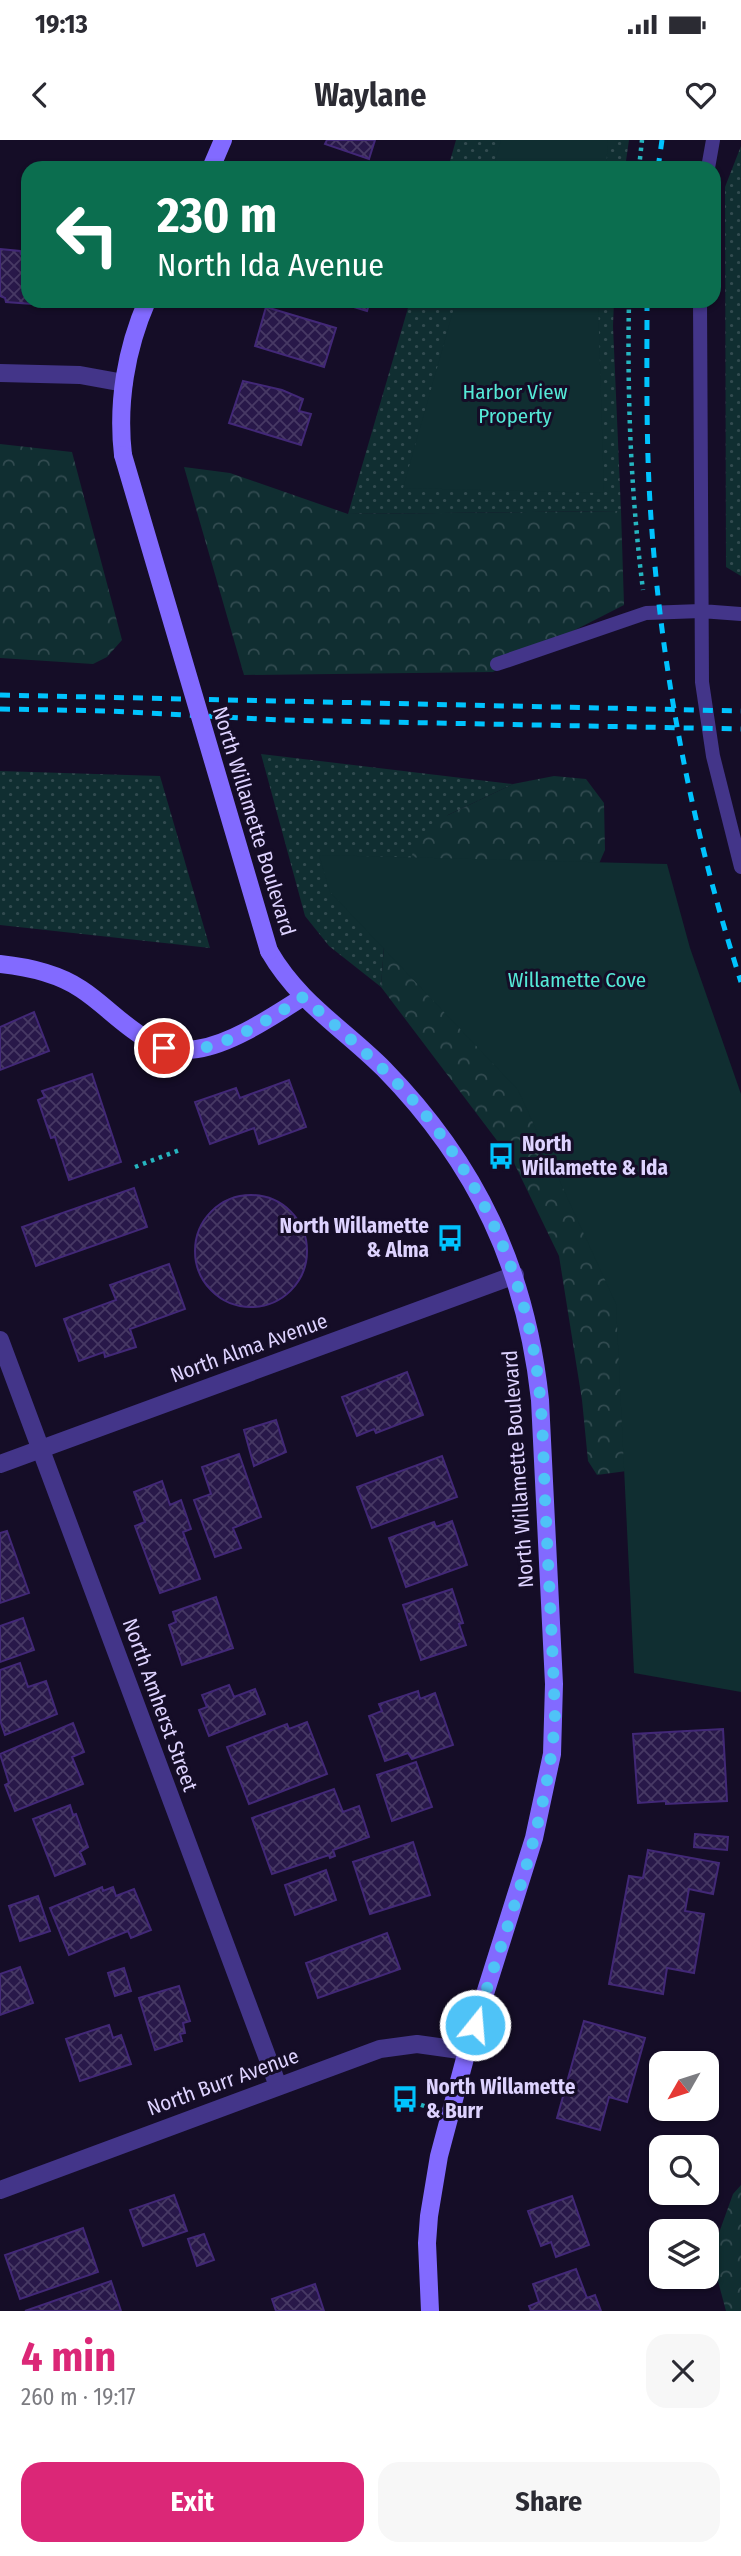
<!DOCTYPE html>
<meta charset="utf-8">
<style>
:root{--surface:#fff;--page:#f7f7f7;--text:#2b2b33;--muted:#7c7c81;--accent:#db2777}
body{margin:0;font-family:"Fira Sans Condensed",sans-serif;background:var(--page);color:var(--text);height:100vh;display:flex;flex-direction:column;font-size:26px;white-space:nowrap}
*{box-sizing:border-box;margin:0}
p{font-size:23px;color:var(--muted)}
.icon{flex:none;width:38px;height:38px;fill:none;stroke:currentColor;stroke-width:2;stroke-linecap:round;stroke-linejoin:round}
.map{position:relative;height:2171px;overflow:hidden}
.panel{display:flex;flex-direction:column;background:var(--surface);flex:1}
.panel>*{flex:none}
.banner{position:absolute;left:21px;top:21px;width:700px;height:147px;border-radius:21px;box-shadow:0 2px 5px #0004;background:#0b6e4f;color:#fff;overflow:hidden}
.needle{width:46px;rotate:231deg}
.buttons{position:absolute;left:649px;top:1911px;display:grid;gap:14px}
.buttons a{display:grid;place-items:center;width:70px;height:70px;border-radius:14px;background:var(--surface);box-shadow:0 2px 5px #0004;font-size:35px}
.pin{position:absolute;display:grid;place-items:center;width:60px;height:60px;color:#fff;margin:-30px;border:4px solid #fff;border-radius:50%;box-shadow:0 2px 7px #0007}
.me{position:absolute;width:77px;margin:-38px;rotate:17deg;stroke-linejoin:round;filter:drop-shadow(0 0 5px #0008)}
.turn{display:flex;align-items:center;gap:24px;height:147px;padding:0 21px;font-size:32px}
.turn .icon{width:91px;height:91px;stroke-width:2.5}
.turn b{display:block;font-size:49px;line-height:60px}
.round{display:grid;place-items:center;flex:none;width:74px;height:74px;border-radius:21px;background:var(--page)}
.overview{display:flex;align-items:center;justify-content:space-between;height:119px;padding:0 21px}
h1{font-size:42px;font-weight:700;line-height:52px;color:var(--accent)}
.button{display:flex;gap:14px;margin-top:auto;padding:14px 21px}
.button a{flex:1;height:80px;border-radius:21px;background:var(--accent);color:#fff;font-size:28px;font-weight:700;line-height:80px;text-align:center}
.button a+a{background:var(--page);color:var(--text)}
.status{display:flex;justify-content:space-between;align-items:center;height:49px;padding:0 35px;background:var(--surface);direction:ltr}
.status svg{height:19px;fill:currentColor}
header{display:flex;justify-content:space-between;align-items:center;height:91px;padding:0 21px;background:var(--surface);font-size:32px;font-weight:700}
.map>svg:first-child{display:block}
</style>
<div class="status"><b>19:13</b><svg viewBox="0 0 49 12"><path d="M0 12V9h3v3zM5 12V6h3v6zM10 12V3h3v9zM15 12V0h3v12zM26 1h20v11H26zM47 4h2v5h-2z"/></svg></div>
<header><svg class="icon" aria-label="back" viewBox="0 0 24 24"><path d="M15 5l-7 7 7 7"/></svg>Waylane<svg class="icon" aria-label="heart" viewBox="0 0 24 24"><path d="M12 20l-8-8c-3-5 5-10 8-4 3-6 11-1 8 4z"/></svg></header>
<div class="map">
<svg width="741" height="2171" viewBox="0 0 741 2171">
<defs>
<pattern id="grass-dots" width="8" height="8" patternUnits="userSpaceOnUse" patternTransform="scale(1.75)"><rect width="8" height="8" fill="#102e31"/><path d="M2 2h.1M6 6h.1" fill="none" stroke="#324b50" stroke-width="1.8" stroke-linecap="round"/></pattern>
<pattern id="forest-crowns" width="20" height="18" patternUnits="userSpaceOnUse" patternTransform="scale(1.75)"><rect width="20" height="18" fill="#102e31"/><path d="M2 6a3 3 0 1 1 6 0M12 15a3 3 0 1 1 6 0" fill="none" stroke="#324b50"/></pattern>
<pattern id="building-cross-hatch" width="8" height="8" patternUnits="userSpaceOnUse" patternTransform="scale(1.75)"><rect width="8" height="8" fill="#281849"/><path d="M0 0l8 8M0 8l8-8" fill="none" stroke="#473964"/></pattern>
</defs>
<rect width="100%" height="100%" fill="#150d27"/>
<!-- grass -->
<path fill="url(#grass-dots)" d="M456,0H629L625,28H448Z
M741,6V436L726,427L725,47Z
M410,161H614L613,186L621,371L348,374Z
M261,614L513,644L448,675L384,806L381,847L329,806L305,776Z
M0,631L160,636L210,808L0,785Z"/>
<!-- forest -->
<path fill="url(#forest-crowns)" d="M0,304L72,312L122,500L107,517L93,524L0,518Z
M184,327L230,333L348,374L621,371L624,465L493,532L244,535Z
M554,636L586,639L604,663L605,710L590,744L620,991L634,1330L597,1335L588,1321L582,1260L559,1116L514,1023L381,847L384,806L393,765L415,707L448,675L513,644Z
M741,2045V2171H726L711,2115L733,2054Z"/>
<!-- green -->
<path fill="#102e31" d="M501,0H608L606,28H493Z
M456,161H598L604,353L403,348Z
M319,715L667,724L690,808L741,954V1552L634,1533L616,1164L518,950L330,752Z"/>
<!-- building -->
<path fill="url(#building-cross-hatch)" stroke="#422877" stroke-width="2" d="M327,0H375L369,19L325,4Z
M0,109L20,111L21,114L28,111V161H48L46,165L6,162L5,158L0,156Z
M334,161H370L367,171Z
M266,167L336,188L324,227L255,206Z
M243,241L282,250L303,259L299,271L311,274L301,305L229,283Z
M34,872L49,911L0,930V887Z
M92,934L121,1022L69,1040L55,997L51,998L38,960L45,957L42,951Z
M289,940L306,987L259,1004L254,988L210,1004L195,962L236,948L240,958Z
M134,1048L147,1087L36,1126L22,1087Z
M195 1111a56 56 0 1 1 112 0a56 56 0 1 1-112 0Z
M169,1124L185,1169L130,1189L136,1207L105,1217L104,1212L79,1221L64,1179L116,1160L110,1145Z
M407,1232L423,1275L376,1293L374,1289L357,1296L342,1257Z
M276,1280L286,1312L254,1326L244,1290Z
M239,1314L261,1377L233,1388L241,1408L215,1417L194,1360L211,1354L202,1327Z
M442,1316L457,1357L372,1388L357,1347Z
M162,1341L170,1365L181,1360L191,1389L183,1392L200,1439L160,1453L135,1386L145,1382L134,1352Z
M452,1381L467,1425L406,1447L389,1398L434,1382L436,1387Z
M7,1391L29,1453L0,1463V1393Z
M452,1449L463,1483L459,1484L466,1505L421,1520L403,1465Z
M216,1457L233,1508L182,1525L169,1485L176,1482L173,1472Z
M23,1478L34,1510L0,1522V1486Z
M20,1523L28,1547L46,1541L57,1574L5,1595L0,1580V1530Z
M229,1545L234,1557L255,1549L265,1574L209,1596L199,1570L207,1567L202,1555Z
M418,1551L420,1559L435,1553L453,1605L412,1619L408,1613L385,1621L369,1576L382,1571L379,1564Z
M307,1582L327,1634L249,1664L227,1607L287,1584L289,1589Z
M73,1583L84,1612L72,1617L83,1644L15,1671L5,1645L9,1643L0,1614Z
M723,1589L727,1661L666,1664V1661L638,1663L633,1594Z
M416,1622L432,1667L392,1681L377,1635Z
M334,1649L343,1672L359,1666L369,1697L333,1710L335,1716L330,1718L329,1715L272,1734L252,1678Z
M70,1665L73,1675L76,1674L88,1707L80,1712L85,1724L55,1736L33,1679Z
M695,1694L728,1697L727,1710L694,1707Z
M413,1702L430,1755L370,1774L353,1722Z
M648,1710L719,1723L713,1754L689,1749L685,1771L704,1774L694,1833L667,1828L663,1854L609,1844L629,1736L643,1738Z
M326,1730L336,1760L295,1775L285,1745Z
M102,1747L103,1751L113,1747L116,1756L134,1749L151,1790L131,1798L128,1791L69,1815L50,1768Z
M38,1756L50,1791L20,1801L9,1766Z
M387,1793L400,1829L318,1858L306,1823Z
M20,1827L33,1863L0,1875V1834Z
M124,1828L131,1851L115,1856L108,1833Z
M179,1846L190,1881L183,1883L185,1893L180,1894L182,1901L155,1910L139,1858Z
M584,1881L645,1898L627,1962L609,1957L600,1990L557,1978Z
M109,1885L113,1898L121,1895L131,1924L80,1941L66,1899Z
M174,2055L187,2091L143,2106L130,2070Z
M572,2056L589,2105L556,2117L551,2102L541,2106L528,2071Z
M83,2088L98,2132L20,2159L5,2115Z
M204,2094L214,2120L197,2126L188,2099Z
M576,2129L587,2158L595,2155L601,2171H531L529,2166L539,2162L533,2144Z
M111,2141L121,2171H25Z
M315,2144L324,2171H276L272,2159Z"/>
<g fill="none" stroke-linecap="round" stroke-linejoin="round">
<!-- path -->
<path stroke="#26b5c0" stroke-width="4.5" stroke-dasharray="3.5 5" stroke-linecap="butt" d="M639,28L642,0
M629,161C627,257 631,355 643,450
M135,1027L182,1009
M405,1959L427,1967"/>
<!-- lane -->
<path stroke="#433589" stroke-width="14" d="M708,28L713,0
M700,161L702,542L713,616L741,727
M497,524L646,473L701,471L741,474"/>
<!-- street -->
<path stroke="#433589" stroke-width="18" d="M0,233L80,235L124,243
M0,1200L278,1946
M0,1324L515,1135
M0,2050L380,1909L417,1904L467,1911"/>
<!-- secondary -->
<path stroke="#826aff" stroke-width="18" d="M211,28L223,0
M123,315C117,263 126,209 147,161
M269,811C299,863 343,888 384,929C477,1024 526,1129 540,1260L554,1544L552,1614L534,1698L467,1911L439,2016L429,2076L427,2103L430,2171
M0,824C29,827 57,833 81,849C118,873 147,917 197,909C232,904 273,876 303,857"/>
<!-- rail -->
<path stroke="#00c3fe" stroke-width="5" stroke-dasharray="10 9" stroke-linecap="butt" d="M658,28L662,0
M647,161C647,228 646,296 650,363C660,525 691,687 741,842
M0,555L741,571
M0,569L111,571L281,580L741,589"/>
<!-- secondary-bridge -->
<path stroke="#826aff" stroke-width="18" d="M123,315L269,811"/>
</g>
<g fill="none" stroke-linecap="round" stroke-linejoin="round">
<!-- route -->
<path stroke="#4fc3f7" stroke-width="12" stroke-dasharray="0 21.6" d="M164,908C175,909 186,911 197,909C233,903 273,877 303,857C349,898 398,938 435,987C487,1057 523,1138 536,1224C544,1275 543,1327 546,1378C549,1445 553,1512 555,1580C547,1684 507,1785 475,1885"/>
</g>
<!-- icons -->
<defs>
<symbol id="bus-bare" viewBox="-9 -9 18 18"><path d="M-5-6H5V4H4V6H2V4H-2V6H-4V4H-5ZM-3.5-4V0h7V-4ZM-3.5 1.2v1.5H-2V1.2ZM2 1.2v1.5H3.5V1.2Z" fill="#00c3fe" stroke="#150d27" stroke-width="2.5" paint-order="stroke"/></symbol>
</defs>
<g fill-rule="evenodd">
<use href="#bus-bare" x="482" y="997" width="38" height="38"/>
<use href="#bus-bare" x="431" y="1079" width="38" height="38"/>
<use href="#bus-bare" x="386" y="1940" width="38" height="38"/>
</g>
<g text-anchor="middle" stroke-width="6" stroke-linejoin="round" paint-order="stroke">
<!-- park labels -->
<g font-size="21" fill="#55e9d7" stroke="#150d27">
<text x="515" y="259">Harbor View<tspan x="515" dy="24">Property</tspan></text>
<text x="577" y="847">Willamette Cove</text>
</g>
<!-- street labels -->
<g font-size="21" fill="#ded3ff" stroke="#150d27">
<text transform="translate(254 681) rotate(73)" y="7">North Willamette Boulevard</text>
<text transform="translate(249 1208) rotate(-20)" y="7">North Alma Avenue</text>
<text transform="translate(518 1329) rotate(-94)" y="7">North Willamette Boulevard</text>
<text transform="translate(160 1565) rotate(70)" y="7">North Amherst Street</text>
<text transform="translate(223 1942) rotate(-20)" y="7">North Burr Avenue</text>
</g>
<!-- poi labels -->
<g font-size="21" font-weight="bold" fill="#ded3ff" stroke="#150d27" text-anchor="start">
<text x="522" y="1011">North<tspan x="522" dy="24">Willamette &amp; Ida</tspan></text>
<text x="429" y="1093" text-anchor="end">North Willamette<tspan x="429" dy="24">&amp; Alma</tspan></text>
<text x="426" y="1954">North Willamette<tspan x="426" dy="24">&amp; Burr</tspan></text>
</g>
</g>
</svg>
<div class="buttons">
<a><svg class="needle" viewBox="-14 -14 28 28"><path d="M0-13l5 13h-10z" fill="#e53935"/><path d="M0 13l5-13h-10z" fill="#7c7c81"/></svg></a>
<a><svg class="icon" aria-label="search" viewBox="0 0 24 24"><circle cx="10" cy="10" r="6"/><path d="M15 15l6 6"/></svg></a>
<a><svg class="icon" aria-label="layers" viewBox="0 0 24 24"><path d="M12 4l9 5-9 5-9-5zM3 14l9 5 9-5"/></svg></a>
</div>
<div class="pin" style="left:164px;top:908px;background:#d93025"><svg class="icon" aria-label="arrive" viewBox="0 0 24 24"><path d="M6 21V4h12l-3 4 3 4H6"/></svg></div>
<svg class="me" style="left:475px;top:1885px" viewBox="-20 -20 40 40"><circle r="17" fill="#4fc3f7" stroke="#fff" stroke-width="3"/><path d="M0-11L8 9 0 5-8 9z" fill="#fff"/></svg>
<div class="banner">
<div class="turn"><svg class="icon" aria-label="left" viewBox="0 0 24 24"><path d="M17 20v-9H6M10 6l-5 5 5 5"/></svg><div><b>230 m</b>North Ida Avenue</div></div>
</div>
</div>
<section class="panel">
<div class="overview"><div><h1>4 min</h1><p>260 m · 19:17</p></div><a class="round"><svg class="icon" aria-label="close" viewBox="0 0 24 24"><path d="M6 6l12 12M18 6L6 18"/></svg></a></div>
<div class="button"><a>Exit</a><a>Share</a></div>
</section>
